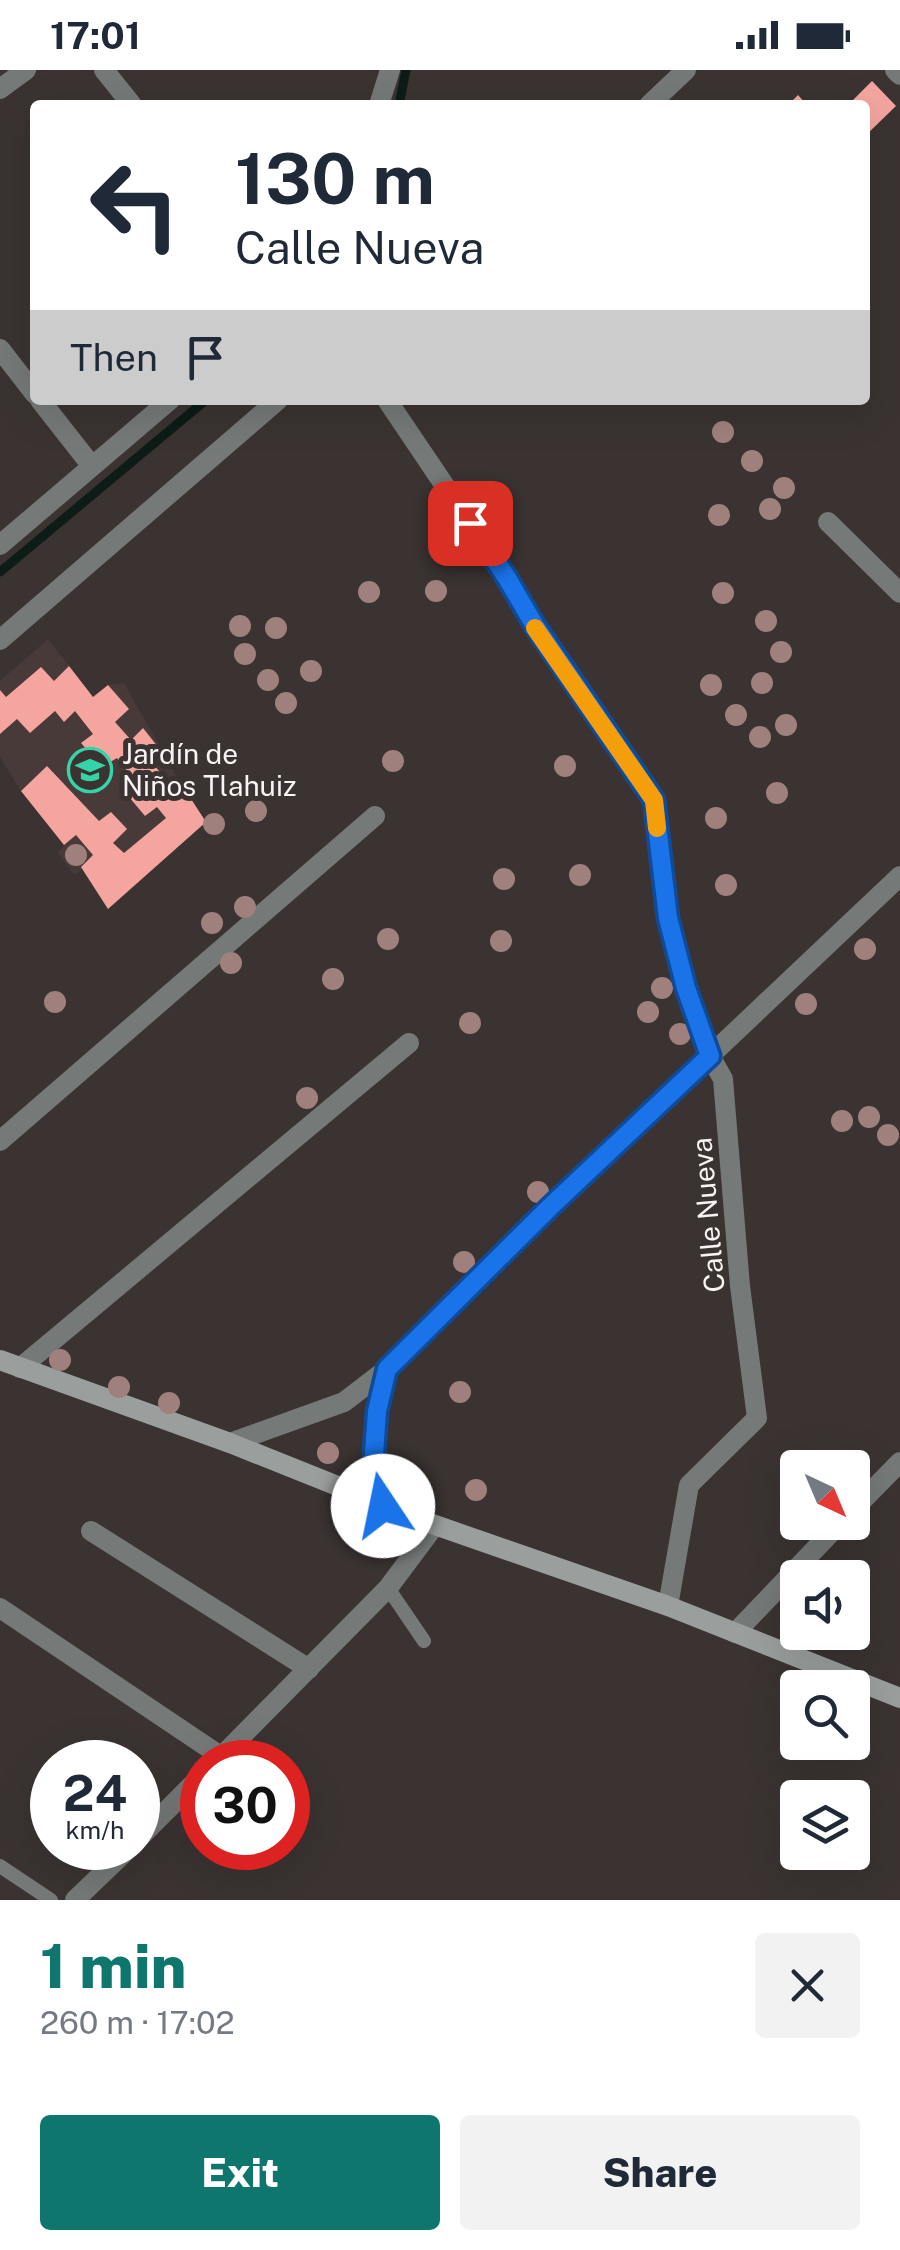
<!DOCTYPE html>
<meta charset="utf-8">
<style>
:root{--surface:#fff;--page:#f2f2f3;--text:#1f2937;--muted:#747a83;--accent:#0f766e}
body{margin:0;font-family:"Public Sans",sans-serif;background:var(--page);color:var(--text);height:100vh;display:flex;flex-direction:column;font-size:38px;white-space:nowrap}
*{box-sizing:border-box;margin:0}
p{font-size:32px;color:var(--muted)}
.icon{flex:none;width:55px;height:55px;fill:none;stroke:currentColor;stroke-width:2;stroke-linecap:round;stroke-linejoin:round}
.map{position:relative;height:1830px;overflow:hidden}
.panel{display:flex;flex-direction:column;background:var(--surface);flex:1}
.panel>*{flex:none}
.banner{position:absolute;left:30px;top:30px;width:840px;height:305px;border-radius:10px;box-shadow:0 10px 40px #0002;background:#fff;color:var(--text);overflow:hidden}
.needle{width:65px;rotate:136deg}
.buttons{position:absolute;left:780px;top:1380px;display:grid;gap:20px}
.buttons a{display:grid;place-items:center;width:90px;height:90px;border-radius:10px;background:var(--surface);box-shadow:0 10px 40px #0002;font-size:50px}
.speed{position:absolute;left:30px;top:1670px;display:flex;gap:20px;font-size:50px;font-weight:700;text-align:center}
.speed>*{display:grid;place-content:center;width:130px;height:130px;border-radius:50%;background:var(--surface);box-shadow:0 10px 40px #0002;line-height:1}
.speed small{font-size:25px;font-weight:400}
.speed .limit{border:15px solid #d22;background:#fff;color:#111}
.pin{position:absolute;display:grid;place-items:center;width:85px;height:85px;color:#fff;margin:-42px;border-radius:20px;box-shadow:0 5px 15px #0006}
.me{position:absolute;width:110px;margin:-55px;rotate:349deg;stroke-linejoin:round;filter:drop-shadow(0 0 8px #0008)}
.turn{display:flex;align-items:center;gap:35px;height:210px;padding:0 40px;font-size:45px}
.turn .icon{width:130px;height:130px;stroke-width:2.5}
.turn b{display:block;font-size:70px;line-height:85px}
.then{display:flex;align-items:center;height:95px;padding:0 40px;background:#0003;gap:20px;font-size:38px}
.round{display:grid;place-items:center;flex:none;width:105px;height:105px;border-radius:10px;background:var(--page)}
.overview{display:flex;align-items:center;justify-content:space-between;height:170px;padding:0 40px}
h1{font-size:60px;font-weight:800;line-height:75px;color:var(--accent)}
.action{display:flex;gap:20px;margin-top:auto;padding:20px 40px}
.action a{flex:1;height:115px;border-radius:10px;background:var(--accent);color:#fff;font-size:40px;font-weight:800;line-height:115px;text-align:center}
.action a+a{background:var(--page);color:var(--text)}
.status{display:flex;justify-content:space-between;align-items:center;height:70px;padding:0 50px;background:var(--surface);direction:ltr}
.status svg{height:28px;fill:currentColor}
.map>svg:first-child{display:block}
</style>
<div class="status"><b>17:01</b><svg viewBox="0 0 49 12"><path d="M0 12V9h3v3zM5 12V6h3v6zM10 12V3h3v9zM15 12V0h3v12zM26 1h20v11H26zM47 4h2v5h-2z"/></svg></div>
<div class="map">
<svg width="900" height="1830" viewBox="0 0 900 1830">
<rect width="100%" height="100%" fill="#3a3332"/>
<!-- built -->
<path fill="#483a39" d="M48,569L93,627L108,615L124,613L180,712L206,752L108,839L82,799L74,805L58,783L64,775L21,721L0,687V611Z"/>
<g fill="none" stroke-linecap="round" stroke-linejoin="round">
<!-- stream -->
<path stroke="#0d1c16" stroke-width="9" d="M399,35L406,0
M0,502L206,330"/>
</g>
<!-- building -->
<path fill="#f4a5a0" d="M872,11L896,36L865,66V35H848Z
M798,25L807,35H788Z
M69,596L93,627L108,615L129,639L115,652L131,670L143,658L166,687L155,696L173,719L180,712L206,752L108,839L81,797L93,785L76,765L64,775L21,721L47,696L99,751L111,742L127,759L113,773L124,783L166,748L157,737L145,746L124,721L135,711L117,688L102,697L81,673L93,664L75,641L64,652L55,641L30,663L17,649L0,664V620L6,627L41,597L54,611Z"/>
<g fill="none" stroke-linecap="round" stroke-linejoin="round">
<!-- lane -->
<path stroke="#757977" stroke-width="14" d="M388,1518L424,1571
M0,1796L51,1830"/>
<!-- street -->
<path stroke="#757977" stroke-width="20" d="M104,0L132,35
M895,0L900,5
M0,19L26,0
M379,35L390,0
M649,35L686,0
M0,279L35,324
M40,330L91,395
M387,330L507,508L535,556L654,730L668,847L686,917L710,986L723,1009L740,1216L757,1348L689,1415L668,1536
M828,452L900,523
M0,475L170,330
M0,570L278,330
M0,1071L375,746
M20,1298L409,973
M230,1373L344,1332L387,1299L550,1137L900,806
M383,1435C372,1378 374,1355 387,1299
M852,1441L900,1392
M91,1461L309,1599
M0,1538L222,1687
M735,1563L841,1452
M216,1692L388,1518L435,1455
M138,1769L202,1705
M75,1830L129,1778"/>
<!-- secondary -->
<path stroke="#9a9f9d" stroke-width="20" d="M0,1290L230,1373L435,1455L668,1536L900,1628"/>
</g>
<!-- trees -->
<g fill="#9f807d">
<circle cx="723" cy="362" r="11"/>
<circle cx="752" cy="391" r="11"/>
<circle cx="784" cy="418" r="11"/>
<circle cx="770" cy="439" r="11"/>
<circle cx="719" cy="445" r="11"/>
<circle cx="436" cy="521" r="11"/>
<circle cx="369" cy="522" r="11"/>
<circle cx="723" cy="523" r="11"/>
<circle cx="766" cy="551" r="11"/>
<circle cx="240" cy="556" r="11"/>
<circle cx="276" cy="558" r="11"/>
<circle cx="781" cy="582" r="11"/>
<circle cx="245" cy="584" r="11"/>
<circle cx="311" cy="601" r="11"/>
<circle cx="268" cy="610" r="11"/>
<circle cx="762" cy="613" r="11"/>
<circle cx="711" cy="615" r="11"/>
<circle cx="286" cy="633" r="11"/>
<circle cx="736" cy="645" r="11"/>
<circle cx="786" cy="655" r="11"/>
<circle cx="760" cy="667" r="11"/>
<circle cx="393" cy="691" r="11"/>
<circle cx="565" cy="696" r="11"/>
<circle cx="777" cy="723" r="11"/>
<circle cx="256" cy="741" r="11"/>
<circle cx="716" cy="748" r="11"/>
<circle cx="214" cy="754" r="11"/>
<circle cx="76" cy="785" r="11"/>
<circle cx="580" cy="805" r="11"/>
<circle cx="504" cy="809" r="11"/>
<circle cx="726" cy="815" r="11"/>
<circle cx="245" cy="837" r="11"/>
<circle cx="212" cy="853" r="11"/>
<circle cx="388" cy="869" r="11"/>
<circle cx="501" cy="871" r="11"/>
<circle cx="865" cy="879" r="11"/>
<circle cx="231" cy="893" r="11"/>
<circle cx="333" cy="909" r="11"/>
<circle cx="662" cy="918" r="11"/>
<circle cx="55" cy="932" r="11"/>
<circle cx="806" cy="934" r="11"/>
<circle cx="648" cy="942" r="11"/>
<circle cx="470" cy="953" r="11"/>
<circle cx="680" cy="964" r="11"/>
<circle cx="307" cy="1028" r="11"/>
<circle cx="869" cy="1047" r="11"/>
<circle cx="842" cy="1051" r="11"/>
<circle cx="888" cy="1065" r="11"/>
<circle cx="538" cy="1122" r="11"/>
<circle cx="464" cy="1192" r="11"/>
<circle cx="60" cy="1290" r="11"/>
<circle cx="119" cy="1317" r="11"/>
<circle cx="460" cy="1322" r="11"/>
<circle cx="169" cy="1333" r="11"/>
<circle cx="328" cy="1383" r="11"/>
<circle cx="476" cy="1420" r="11"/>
</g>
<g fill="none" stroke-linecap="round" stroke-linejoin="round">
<defs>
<path id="route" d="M383,1436L374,1384L377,1341L387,1299L550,1137L710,986L686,918L668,848L654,730L535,556L507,508L470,453"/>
</defs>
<!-- route casing -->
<use href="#route" stroke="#114b97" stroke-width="25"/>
<!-- route -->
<use href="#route" stroke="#1a73e8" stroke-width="18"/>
<!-- slow -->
<path stroke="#f59e0b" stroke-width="18" d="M535,558L654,730L657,758"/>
</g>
<!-- icons -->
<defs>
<symbol id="school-ring" viewBox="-11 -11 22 22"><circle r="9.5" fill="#3a3332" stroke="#34d4a8" stroke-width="1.5"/><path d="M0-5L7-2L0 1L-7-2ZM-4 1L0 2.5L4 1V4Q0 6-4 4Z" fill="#34d4a8"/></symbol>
</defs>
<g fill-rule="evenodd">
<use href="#school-ring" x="65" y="675" width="50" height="50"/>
</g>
<g text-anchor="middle" stroke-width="10" stroke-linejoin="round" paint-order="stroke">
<!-- poi labels -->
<g font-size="28" fill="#f8f4f3" stroke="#3a3332" text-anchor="start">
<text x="122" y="694">Jardín de<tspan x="122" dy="32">Niños Tlahuiz</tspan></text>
</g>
<!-- street labels -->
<g font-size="28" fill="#f8f4f3" stroke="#3a3332">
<text transform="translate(708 1145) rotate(-95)" y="10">Calle Nueva</text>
</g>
</g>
</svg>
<div class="buttons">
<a><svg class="needle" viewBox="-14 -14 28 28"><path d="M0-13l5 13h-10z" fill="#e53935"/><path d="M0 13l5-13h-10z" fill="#747a83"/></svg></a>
<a><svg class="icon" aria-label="sound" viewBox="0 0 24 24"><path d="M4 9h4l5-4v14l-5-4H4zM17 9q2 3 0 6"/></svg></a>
<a><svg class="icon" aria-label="search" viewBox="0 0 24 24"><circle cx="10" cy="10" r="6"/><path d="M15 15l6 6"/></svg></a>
<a><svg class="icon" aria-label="layers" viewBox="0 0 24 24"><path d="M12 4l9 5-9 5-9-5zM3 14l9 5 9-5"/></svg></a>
</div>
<div class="speed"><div>24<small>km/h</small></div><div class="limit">30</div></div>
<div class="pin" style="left:470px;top:453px;background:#d93025"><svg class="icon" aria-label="arrive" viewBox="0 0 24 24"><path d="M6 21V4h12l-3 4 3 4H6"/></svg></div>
<svg class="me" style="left:383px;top:1436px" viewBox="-20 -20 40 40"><circle r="19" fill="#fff"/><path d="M0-13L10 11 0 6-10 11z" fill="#1a73e8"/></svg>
<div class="banner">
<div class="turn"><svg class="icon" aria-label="left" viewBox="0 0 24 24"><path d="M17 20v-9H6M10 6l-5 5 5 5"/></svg><div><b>130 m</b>Calle Nueva</div></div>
<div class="then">Then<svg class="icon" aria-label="arrive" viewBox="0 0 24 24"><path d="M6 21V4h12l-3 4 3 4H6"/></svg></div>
</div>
</div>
<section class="panel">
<div class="overview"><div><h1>1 min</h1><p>260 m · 17:02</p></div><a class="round"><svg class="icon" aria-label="close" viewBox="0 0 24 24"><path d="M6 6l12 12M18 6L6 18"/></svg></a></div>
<div class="action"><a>Exit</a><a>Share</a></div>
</section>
